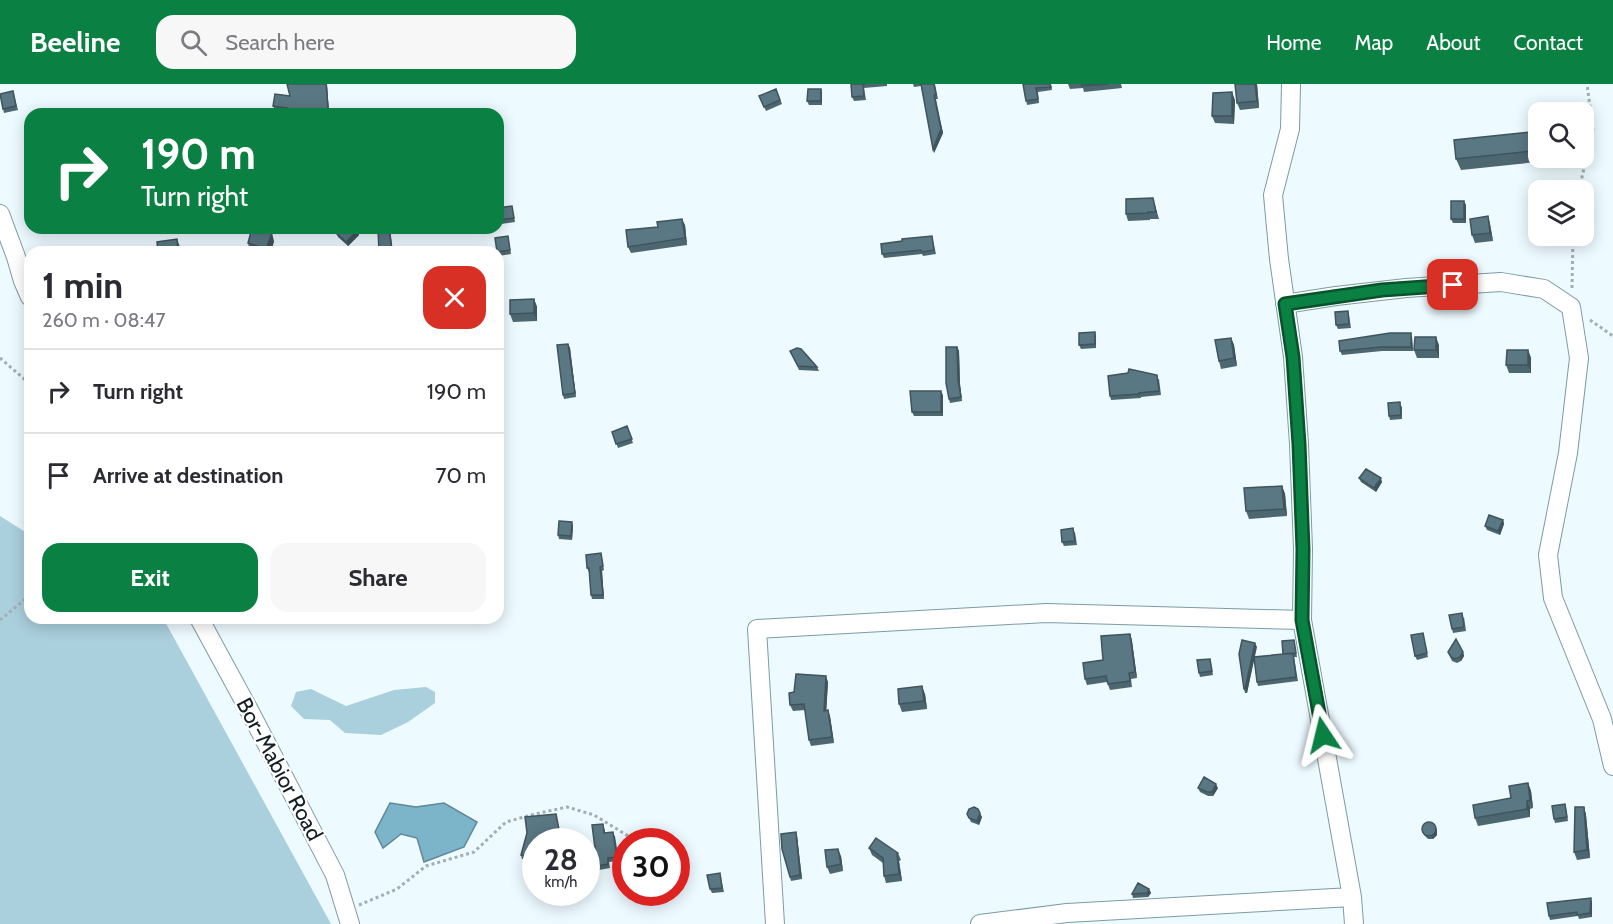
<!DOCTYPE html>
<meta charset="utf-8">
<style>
:root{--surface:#fff;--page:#f7f7f7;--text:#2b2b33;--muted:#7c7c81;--line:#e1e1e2;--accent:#0b8043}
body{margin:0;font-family:Cabin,sans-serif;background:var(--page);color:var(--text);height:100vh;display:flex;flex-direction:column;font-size:22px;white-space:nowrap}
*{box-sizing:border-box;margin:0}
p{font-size:20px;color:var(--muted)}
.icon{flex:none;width:33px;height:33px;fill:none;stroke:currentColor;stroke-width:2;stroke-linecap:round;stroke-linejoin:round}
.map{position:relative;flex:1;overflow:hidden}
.details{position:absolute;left:24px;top:162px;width:480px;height:378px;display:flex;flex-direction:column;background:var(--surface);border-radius:18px;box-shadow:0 3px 15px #0003}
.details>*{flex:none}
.top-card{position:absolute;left:24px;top:24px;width:480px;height:126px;border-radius:18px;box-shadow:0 3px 15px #0003;background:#0b8043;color:#fff;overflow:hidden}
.fabs{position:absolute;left:1528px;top:18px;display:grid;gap:12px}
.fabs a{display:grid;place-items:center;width:66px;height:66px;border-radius:12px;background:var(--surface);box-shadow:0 3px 15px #0003;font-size:30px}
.speed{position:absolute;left:522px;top:744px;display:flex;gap:12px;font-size:30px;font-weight:700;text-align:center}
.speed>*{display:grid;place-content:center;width:78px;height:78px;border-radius:50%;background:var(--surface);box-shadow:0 3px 15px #0003;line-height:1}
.speed small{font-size:15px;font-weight:400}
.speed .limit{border:9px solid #d22;background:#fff;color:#111}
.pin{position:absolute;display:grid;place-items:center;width:51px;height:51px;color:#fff;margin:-26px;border-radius:12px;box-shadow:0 3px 9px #0006}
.me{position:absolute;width:66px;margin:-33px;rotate:350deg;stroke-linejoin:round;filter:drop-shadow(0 0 4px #0008)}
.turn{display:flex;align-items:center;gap:21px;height:126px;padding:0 18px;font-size:27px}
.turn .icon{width:78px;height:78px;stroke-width:2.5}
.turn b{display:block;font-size:42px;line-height:51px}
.round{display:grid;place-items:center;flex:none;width:63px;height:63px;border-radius:18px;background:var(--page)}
.overview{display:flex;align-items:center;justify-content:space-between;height:102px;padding:0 18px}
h1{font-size:36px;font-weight:800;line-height:45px}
.cta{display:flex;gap:12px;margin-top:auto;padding:12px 18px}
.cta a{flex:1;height:69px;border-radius:18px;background:var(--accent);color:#fff;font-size:24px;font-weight:800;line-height:69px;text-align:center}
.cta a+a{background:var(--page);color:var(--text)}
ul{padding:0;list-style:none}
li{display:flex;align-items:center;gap:18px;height:84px;padding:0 18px;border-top:2px solid var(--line)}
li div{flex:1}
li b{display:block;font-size:22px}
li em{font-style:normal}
header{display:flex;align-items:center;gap:36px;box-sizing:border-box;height:84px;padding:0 30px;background:var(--accent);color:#fff}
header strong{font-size:28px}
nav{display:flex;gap:33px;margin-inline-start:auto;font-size:21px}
.search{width:420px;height:54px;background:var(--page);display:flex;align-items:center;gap:15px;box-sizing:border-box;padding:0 21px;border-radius:18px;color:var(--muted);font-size:22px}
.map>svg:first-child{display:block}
</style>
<header>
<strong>Beeline</strong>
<div class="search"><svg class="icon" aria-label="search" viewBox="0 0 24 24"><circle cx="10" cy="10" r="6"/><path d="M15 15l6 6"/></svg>Search here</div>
<nav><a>Home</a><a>Map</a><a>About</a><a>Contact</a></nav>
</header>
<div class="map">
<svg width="1613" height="840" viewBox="0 0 1613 840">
<rect width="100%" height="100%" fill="#edfaff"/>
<!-- green -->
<path fill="#aacfdd" d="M0,432L30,451V534H163L331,840H0Z
M426,603L435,608V619L408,638L381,651L345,649L330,636L304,635L291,622L296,608L311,605L346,622L394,606Z"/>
<!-- water -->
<path fill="#7cb5ca" stroke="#5d8898" stroke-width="1.5" d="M390,719L416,723L444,719L477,738L464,763L424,778L417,754L401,750L383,764L375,748Z"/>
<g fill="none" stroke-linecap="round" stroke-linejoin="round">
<defs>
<path id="minor" d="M1291,0L1290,45L1273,111L1279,175L1293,273L1299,360L1303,465L1302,536L1352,813L1354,840
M0,130L16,173L23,197L30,213
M1285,220L1336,212L1406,204L1501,198L1544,205L1571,223L1579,274L1568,369L1548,471L1553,514L1602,635L1613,682
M199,534L249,626L335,791L350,840
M775,840L757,545L1046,529L1302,536
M980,840L1067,829L1352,813"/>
</defs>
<!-- minor casing -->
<use href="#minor" stroke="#7c9ba7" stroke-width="20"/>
<!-- path -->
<path stroke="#a1aeb3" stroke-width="3" stroke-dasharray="3 3" stroke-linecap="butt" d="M1579,106L1593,45L1587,0
M1572,204L1573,152
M1590,236L1613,252
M0,274L30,300
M0,536L30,511
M359,821L397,805L426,782L474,768L506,738L535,730L567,723L594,731L638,758"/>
<!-- minor -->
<use href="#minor" stroke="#fff" stroke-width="18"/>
</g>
<!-- wall -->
<path fill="#4d6771" d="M327,0L329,29L288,28L275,26L273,22L290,12Z
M851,0H887V2L864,4L866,16L854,17L852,13Z
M913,0H937H935L938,15H936L943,49L934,69L921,2L914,3Z
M1023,0H1051L1052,6L1038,8L1039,19L1027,21Z
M1068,0H1121L1122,4L1084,8L1083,4L1070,5Z
M1235,0H1257L1259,24L1240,26L1237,19Z
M776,5L782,20L766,27L759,12Z
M821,5L822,9V21H809L807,17Z
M14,11L18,26L4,29L3,25Z
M1235,16L1234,40L1215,39L1212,32Z
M1534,60L1537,78L1461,86L1456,75Z
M1155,121L1159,135H1150V136L1128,137L1126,130Z
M1466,121V139H1453L1451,135Z
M512,122L515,138L501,140L500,136Z
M1488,132L1490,140L1493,157L1475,159L1472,151Z
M685,141L687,161L631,169L628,163Z
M357,147L359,151L348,162L338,153L336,149Z
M508,152L511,170L498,172V168Z
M932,152L936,170L923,172L922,170L884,174L882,170Z
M274,157L271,168H254L250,167L248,159Z
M534,215L537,223V237L513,238L510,230Z
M1348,227L1349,231L1351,244L1338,245L1336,241Z
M1095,248L1096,252V264L1081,265L1079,261Z
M1412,253L1413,267H1382L1342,271L1340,267Z
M1231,254L1234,261L1237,282L1221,285L1219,277Z
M568,260L570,264L576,313L564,315L563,311Z
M1439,261V274H1417L1414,266Z
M957,263L959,267L960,300L962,317L950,319L949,315Z
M1528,266L1531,274V289H1509L1506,281Z
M790,267L817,283L819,287L799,286Z
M1159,295L1161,311L1141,313V314L1111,316L1110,312Z
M943,311V332H914L912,328Z
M1402,322V335L1390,336L1389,332Z
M627,342L633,359L618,364L612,348Z
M1359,394L1382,398L1376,408L1361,398Z
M1282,402L1285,410L1287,432L1249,435L1246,427Z
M1503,436L1504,440L1500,451L1487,446L1485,442Z
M573,442L572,456L559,455L558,451Z
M1075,448L1077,461L1064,462L1062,458Z
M601,469L604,486L602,487L604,515H592L591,511L589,488L587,484Z
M1464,533L1466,547L1453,549L1452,545Z
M1423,549L1428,573L1417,576L1415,572Z
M1130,550L1132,557L1137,594L1131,595L1132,603L1110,606L1107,598L1087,601L1085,595Z
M1294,556L1297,573H1294L1298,597L1258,602L1257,598L1254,574L1247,609H1245L1244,605L1257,563L1254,573L1283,570Z
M1448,568H1463L1464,572L1461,577L1457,579L1452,577Z
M1210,575L1213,591L1200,593L1199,589Z
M828,598L826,626L830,632L834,659L811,662L809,656L805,626L793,627L790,621L794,608Z
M925,610L927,625L902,628L899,620Z
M1528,699L1531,707L1533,724L1530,725V733L1478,742L1475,734L1511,714Z
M1198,704H1218L1213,712H1208L1200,708Z
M1584,723L1586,731L1590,774L1577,776L1574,768Z
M1566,724L1568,737L1555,739L1554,735Z
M556,730L562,758H536V779L522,775L521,771Z
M967,730L982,733L979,741L971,738Z
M605,744V749L615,752L619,777L609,778L610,784L599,786L597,780L586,781V765L595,764Z
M1437,746V751L1433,755H1428L1424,751L1423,747Z
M797,752L802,795L791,797L790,793Z
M869,764L898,769L901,776L899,777L902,797L886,799L884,792L883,779L872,771Z
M841,772L843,787L830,790L827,783Z
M720,789L724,808L712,809L710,805Z
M1149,805L1151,809L1148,813L1133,814L1132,810Z
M1592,818V833L1579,835L1578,832L1550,836L1549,832Z"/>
<!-- shaded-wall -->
<path fill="#3f545c" d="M326,0H327L329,29L328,25Z
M1255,0H1257L1259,24L1257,17Z
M821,5L822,9V21L821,17Z
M1232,8L1235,16L1234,40L1232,32Z
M934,11L943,49L934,69L933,65Z
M1530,48L1534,60L1537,78L1532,67Z
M1464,117L1466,121V139L1464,135Z
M1488,132L1490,140L1493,157L1490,149Z
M682,135L685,141L687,161L685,154Z
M389,144H390L393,168H392Z
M357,147L359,151L348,162L346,158Z
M272,149L274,157L271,168H267L266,165Z
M177,155L180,163V168H178Z
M534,215L537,223V237L534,229Z
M1411,249L1412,253L1413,267L1411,263Z
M1436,253L1439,261V274L1436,266Z
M1231,254L1234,261L1237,282L1234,274Z
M568,260L570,264L576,313L575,309Z
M957,263L959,267L960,300L962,317L958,296Z
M1528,266L1531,274V289L1528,281Z
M941,307L943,311V332L941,328Z
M1381,394L1382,398L1376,408L1374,404Z
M1282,402L1285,410L1287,432L1284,425Z
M1503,436L1504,440L1500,451L1498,447Z
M572,438L573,442L572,456L571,452Z
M600,483L602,487L604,515L603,511Z
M1130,550L1132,557L1137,594L1135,588Z
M1255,559L1257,563L1247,609L1245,605Z
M1463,568L1464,572L1461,577L1460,573Z
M826,592L828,598L826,633L824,627Z
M922,602L925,610L927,625L924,617Z
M828,626L830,632L834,659L832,653Z
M1528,699L1531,707L1533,724L1530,716Z
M1216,700L1218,704L1213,712L1212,708Z
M1527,717L1530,725V733L1527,725Z
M1584,723L1586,731L1590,774L1587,766Z
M980,729L982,733L979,741L977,737Z
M1435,742L1437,746V751L1433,755L1432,751Z
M796,748L797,752L802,795L800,791Z
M838,765L841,772L843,787L841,780Z
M897,770L899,777L902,797L899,790Z
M1149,805L1151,809L1148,813L1147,809Z
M1591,814L1592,818V833L1590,829Z"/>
<!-- building -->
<path fill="#5a7883" stroke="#3f545c" stroke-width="1.5" d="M287,0H326L328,25H322L323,30H288L287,24L273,22L275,10L290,12Z
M851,0H866H863L864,12L852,13Z
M921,0H934L936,11H934L941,45L933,65Z
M1023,0H1050L1051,3L1036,4L1038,15L1026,17Z
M1082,0H1109L1082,2Z
M1235,0H1255L1257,17L1237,19Z
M776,5L780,16L764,23L759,12Z
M808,5H821V17H807Z
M13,7L16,22L3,25L0,10Z
M1232,8V32H1212L1213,9Z
M1530,48L1532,67L1456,75L1454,56Z
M1153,114L1156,128H1148V129L1126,130V115Z
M1451,117H1464V135H1451Z
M512,122L514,134L500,136L498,124Z
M1488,132L1490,149L1472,151L1470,135Z
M682,135L685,154L628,163L626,146L658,143L657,138Z
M252,144H255L272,149L266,165L248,159Z
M341,144H354L357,147L346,158L336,149Z
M378,144H389L392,168H379Z
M508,152L510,166L497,168L495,154Z
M932,152L934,166L922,168L921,166L882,170L881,160L902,157V155Z
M177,155L178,168H158L157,158Z
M534,215V229L510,230V216Z
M1348,227L1349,240L1336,241L1335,228Z
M1095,248V260L1079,261V249Z
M1390,249H1411V263H1381L1340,267L1339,257Z
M1415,253H1436V266H1414Z
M1231,254L1234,274L1219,277L1215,256Z
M568,260L575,309L563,311L557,261Z
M946,263H957L958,296L961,313L949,315L946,299Z
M797,264L801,265L817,283L798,282L790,267Z
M1507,266H1528V281H1506Z
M1129,285L1157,291L1159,307L1139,309V310L1110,312L1108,292L1128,289Z
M910,307H941V328H912Z
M1400,318L1401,331L1389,332L1388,319Z
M627,342L632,355L616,360L612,348Z
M1366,385L1381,394L1374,404L1359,394Z
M1282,402L1284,425L1246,427L1244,404Z
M1489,431L1503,436L1498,447L1485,442Z
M559,437L572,438L571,452L558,451Z
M1073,444L1075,457L1062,458L1061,446Z
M601,469L603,482L600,483L603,511H591L589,484H587L586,471Z
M1462,529L1464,543L1452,545L1449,531Z
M1423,549L1427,569L1415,572L1411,551Z
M1130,550L1135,588L1129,589L1130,597L1108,600L1106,592L1085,595L1083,579L1103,576L1101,552Z
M1456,555L1463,568L1460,573L1455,575L1451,573L1448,568Z
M1242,556L1255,559L1245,605H1244L1239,570Z
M1294,556L1296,569L1283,570L1282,557Z
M1293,569L1296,593L1257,598L1254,573Z
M1210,575L1212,587L1199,589L1197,576Z
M796,590L826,592L824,627L828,626L832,653L809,656L804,620L790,621L789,609L794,608Z
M922,602L924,617L899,620L898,605Z
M1204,693L1216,700L1212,708H1207L1198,704Z
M1528,699L1530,716L1527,717V725L1475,734L1473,721L1511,714L1509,702Z
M1565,720L1567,733L1554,735L1552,722Z
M974,723L978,725L980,729L977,737L969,734L967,730L969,725Z
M1575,723H1584L1587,766L1574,768Z
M556,730L561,756L554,758H536L535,775L521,771L527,749L525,733Z
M1422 745a7 7 0 1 1 14 0a7 7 0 1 1-14 0Z
M603,740L604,749L613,748L617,773L608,774V780L597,782L596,776L586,777V765L595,764L592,741Z
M796,748L800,791L790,793L782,765L781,750Z
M876,754L898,769L897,770L899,790L884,792L883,774L869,764Z
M838,765L841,780L827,783L825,766Z
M720,789L722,804L710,805L707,791Z
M1138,799L1149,805L1147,809L1132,810Z
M1591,814L1590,829L1577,831V828L1549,832L1547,819Z"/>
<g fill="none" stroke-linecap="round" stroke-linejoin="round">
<defs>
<path id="route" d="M1323,651L1302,536L1303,465L1299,360L1293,273L1285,220L1382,206L1453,201"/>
</defs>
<!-- route casing -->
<use href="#route" stroke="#07532c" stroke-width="15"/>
<!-- route -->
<use href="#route" stroke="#0b8043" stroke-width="10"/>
</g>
<g text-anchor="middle" stroke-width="4.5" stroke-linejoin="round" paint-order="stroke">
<!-- street labels -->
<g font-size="22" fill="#142025" stroke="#fff">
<text transform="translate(280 685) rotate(62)" y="8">Bor-Mabior Road</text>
</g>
</g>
</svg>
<div class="fabs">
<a><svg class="icon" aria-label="search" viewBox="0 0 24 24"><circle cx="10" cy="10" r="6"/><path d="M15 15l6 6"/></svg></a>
<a><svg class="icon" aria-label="layers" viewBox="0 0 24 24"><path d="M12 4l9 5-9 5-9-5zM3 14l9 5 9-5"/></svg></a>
</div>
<div class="speed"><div>28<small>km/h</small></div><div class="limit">30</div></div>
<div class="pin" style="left:1453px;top:201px;background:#d93025"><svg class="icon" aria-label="arrive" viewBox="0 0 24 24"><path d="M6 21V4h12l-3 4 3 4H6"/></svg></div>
<svg class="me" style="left:1323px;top:651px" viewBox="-20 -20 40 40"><path d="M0-17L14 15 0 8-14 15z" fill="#0b8043" stroke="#fff" stroke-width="4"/></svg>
<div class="top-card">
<div class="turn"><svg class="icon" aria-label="right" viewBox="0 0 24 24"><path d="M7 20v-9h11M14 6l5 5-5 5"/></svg><div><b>190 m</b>Turn right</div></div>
</div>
<section class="details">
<div class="overview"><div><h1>1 min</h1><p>260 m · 08:47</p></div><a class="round" style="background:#d93025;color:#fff"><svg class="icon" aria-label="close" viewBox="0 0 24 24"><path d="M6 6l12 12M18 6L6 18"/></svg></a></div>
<ul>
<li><svg class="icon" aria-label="right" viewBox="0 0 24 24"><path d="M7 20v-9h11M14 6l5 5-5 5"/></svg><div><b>Turn right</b></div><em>190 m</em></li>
<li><svg class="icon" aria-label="arrive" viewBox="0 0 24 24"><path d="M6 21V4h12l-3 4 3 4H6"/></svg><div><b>Arrive at destination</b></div><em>70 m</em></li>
</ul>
<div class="cta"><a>Exit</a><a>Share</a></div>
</section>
</div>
